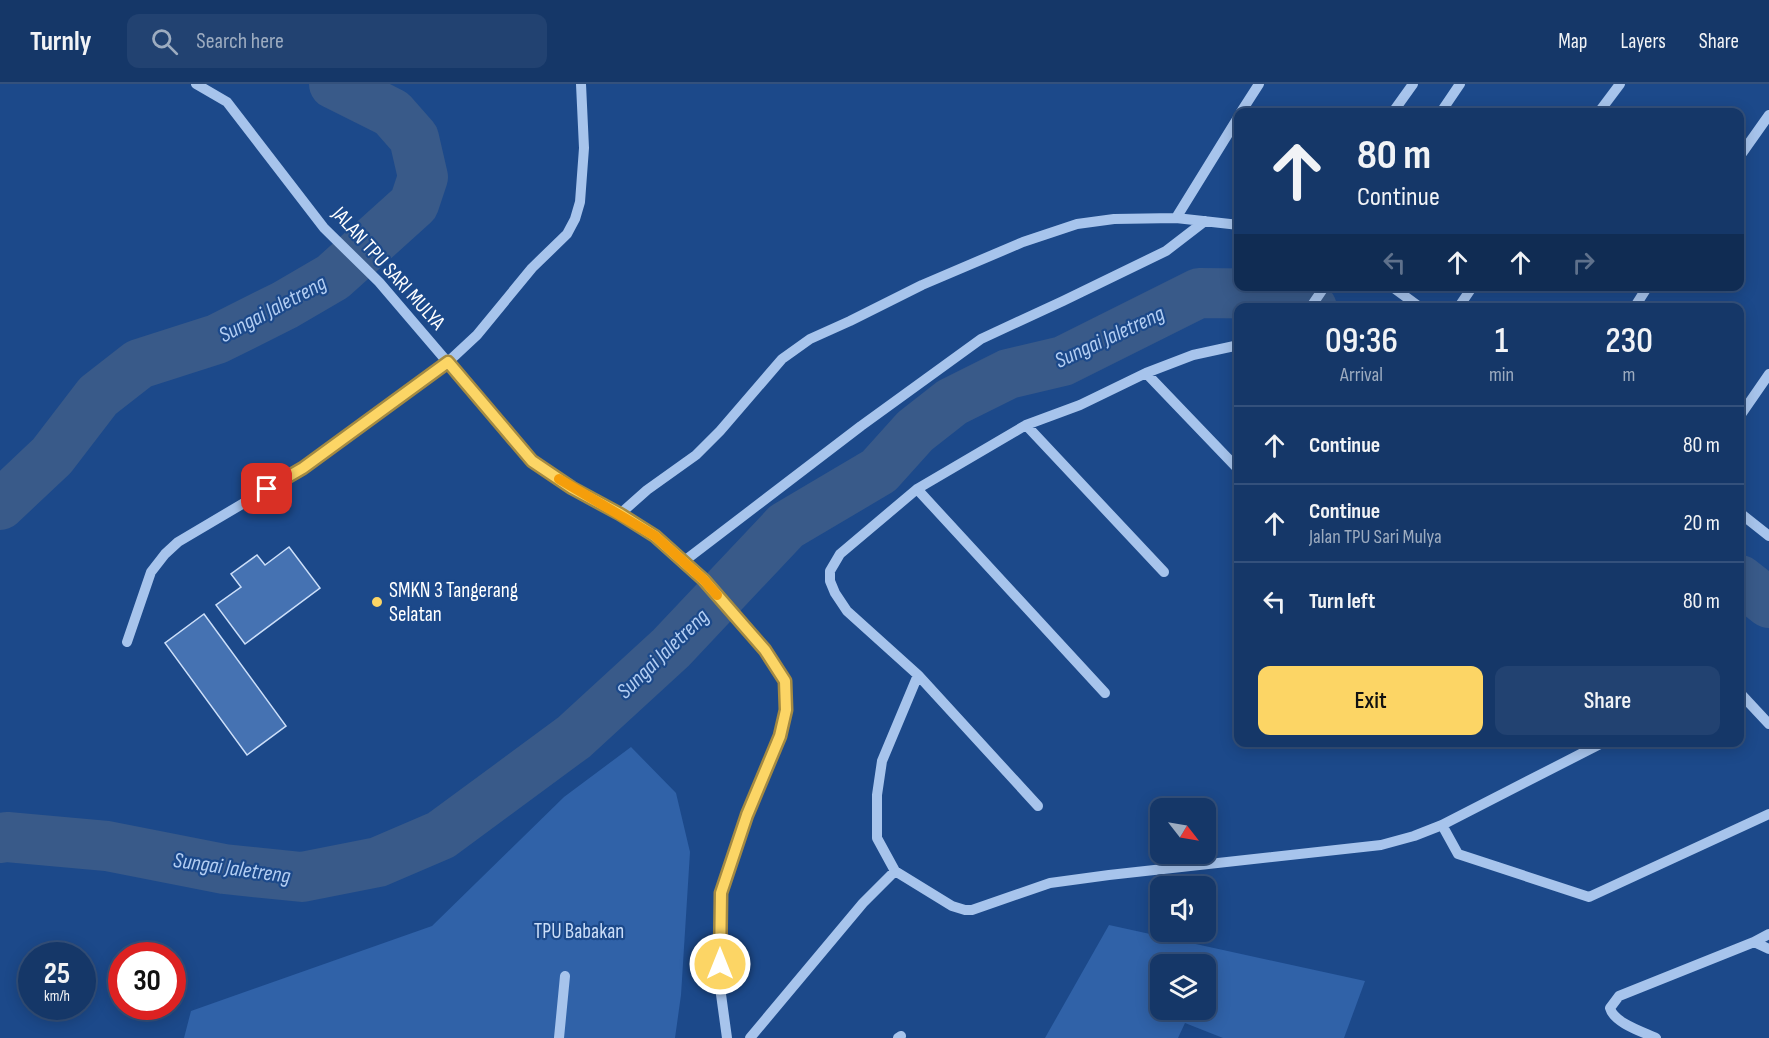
<!DOCTYPE html>
<style>
:root{--surface:#153768;--page:#224271;--text:#f1f3f6;--muted:#9dacc0;--line:#34517c;--accent:#fcd565}
body{margin:0;font-family:"Sofia Sans Condensed",sans-serif;background:var(--page);color:var(--text);height:100vh;display:flex;flex-direction:column;font-size:22px;white-space:nowrap}
*{box-sizing:border-box;margin:0}
p{font-size:20px;color:var(--muted)}
.icon{flex:none;width:33px;height:33px;fill:none;stroke:currentColor;stroke-width:2;stroke-linecap:round;stroke-linejoin:round}
.map{position:relative;flex:1;overflow:hidden}
.side{position:absolute;left:1234px;top:219px;width:510px;height:444px;display:flex;flex-direction:column;background:var(--surface);border-radius:12px;box-shadow:0 3px 15px #0003,0 0 0 2px var(--line)}
.side>*{flex:none}
.hud{position:absolute;left:1234px;top:24px;width:510px;height:183px;border-radius:12px;box-shadow:0 3px 15px #0003,0 0 0 2px var(--line);background:#153768;color:var(--text);overflow:hidden}
.needle{width:39px;rotate:121deg}
.controls{position:absolute;left:1150px;top:714px;display:grid;gap:12px}
.controls a{display:grid;place-items:center;width:66px;height:66px;border-radius:12px;background:var(--surface);box-shadow:0 3px 15px #0003,0 0 0 2px var(--line);font-size:30px}
.speed{position:absolute;left:18px;top:858px;display:flex;gap:12px;font-size:30px;font-weight:700;text-align:center}
.speed>*{display:grid;place-content:center;width:78px;height:78px;border-radius:50%;background:var(--surface);box-shadow:0 3px 15px #0003,0 0 0 2px var(--line);line-height:1}
.speed small{font-size:15px;font-weight:400}
.speed .limit{border:9px solid #d22;background:#fff;color:#111}
.pin{position:absolute;display:grid;place-items:center;width:51px;height:51px;color:#fff;margin:-26px;border-radius:12px;box-shadow:0 3px 9px #0006}
.me{position:absolute;width:66px;margin:-33px;rotate:0deg;stroke-linejoin:round;filter:drop-shadow(0 0 4px #0008)}
.turn{display:flex;align-items:center;gap:21px;height:126px;padding:0 24px;font-size:27px}
.turn .icon{width:78px;height:78px;stroke-width:2.5}
.turn b{display:block;font-size:42px;line-height:51px}
.lanes{display:flex;align-items:center;height:57px;padding:0 24px;background:#0003;justify-content:center;gap:30px;direction:ltr}
.lanes .off{opacity:.35}
.eta{display:flex;justify-content:space-evenly;align-items:center;height:102px;text-align:center}
.eta b{font-size:36px;font-weight:600;line-height:42px}
.action{display:flex;gap:12px;margin-top:auto;padding:12px 24px}
.action a{flex:1;height:69px;border-radius:12px;background:var(--accent);color:#111;font-size:24px;font-weight:600;line-height:69px;text-align:center}
.action a+a{background:var(--page);color:var(--text)}
ul{padding:0;list-style:none}
li{display:flex;align-items:center;gap:18px;height:78px;padding:0 24px;border-top:2px solid var(--line)}
li div{flex:1}
li b{display:block;font-size:22px}
li em{font-style:normal}
header{display:flex;align-items:center;gap:36px;box-sizing:border-box;height:84px;padding:0 30px;background:var(--surface);border-bottom:2px solid var(--line)}
header strong{font-size:28px}
nav{display:flex;gap:33px;margin-inline-start:auto;font-size:21px}
.search{width:420px;height:54px;background:var(--page);display:flex;align-items:center;gap:15px;box-sizing:border-box;padding:0 21px;border-radius:12px;color:var(--muted);font-size:22px}
.map>svg:first-child{display:block}
</style>
<header>
<strong>Turnly</strong>
<div class="search"><svg class="icon" aria-label="search" viewBox="0 0 24 24"><circle cx="10" cy="10" r="6"/><path d="M15 15l6 6"/></svg>Search here</div>
<nav><a>Map</a><a>Layers</a><a>Share</a></nav>
</header>
<div class="map">
<svg width="1769" height="954" viewBox="0 0 1769 954">
<rect width="100%" height="100%" fill="#1c498a"/>
<!-- green -->
<path fill="#3062a8" fill-rule="evenodd" d="M631,663L676,709L690,768L681,911L675,954H184L191,927L432,842L564,713Z
M1109,841L1365,897L1344,954H1223L1185,939L1178,954H1045ZM1161,880H1206V926H1161Z"/>
<g fill="none" stroke-linecap="round" stroke-linejoin="round">
<!-- river -->
<path stroke="#395a89" stroke-width="50" d="M0,421L52,372L98,312L139,280L217,255L285,221L333,193L414,120L423,93L414,54L392,29L334,0
M1740,496L1769,519
M0,754L7,753L107,762L224,785L302,793L378,778L441,751L574,653L671,564L786,442L879,387L915,347L952,318L1008,290L1063,277L1199,209L1291,210L1312,224"/>
</g>
<!-- building -->
<path fill="#4572b2" stroke="#ccdff9" stroke-width="1.5" d="M289,463L320,504L245,560L216,521L241,503L231,490L257,471L265,481Z
M204,530L286,642L247,671L165,559Z"/>
<g fill="none" stroke-linecap="round" stroke-linejoin="round">
<!-- minor -->
<path stroke="#a7c4ec" stroke-width="10" d="M196,0L227,18L324,144L379,198L532,377L572,404L620,430L655,452L704,496L765,566L785,597L786,625L781,652L747,731L721,809L720,903L727,954
M1241,28L1259,0
M1393,28L1413,0
M1441,28L1460,0
M1599,28L1620,0
M1740,72L1769,31
M1176,134L1239,32
M1391,202L1421,224
M1310,224L1325,202
M1458,224L1473,202
M1634,224L1648,202
M1146,289L1239,386
M1740,332L1769,290
M1026,341L1164,488
M917,405L1105,609
M1740,429L1769,452
M620,430L647,406L696,371L720,347L782,275L810,255L850,237L922,201L1023,158L1077,140L1114,135L1176,134L1239,141
M683,478L861,342L981,255L1063,217L1166,167L1205,137
M127,558L151,488L165,470L178,458L303,384L448,278L477,251L532,184L567,150L575,135L580,118L584,64L581,0
M918,591L882,677L877,711V754L895,787L952,822L965,826H972L1050,799L1109,791L1381,761L1414,752L1442,741L1604,658
M1740,609L1769,640
M1038,722L918,591L847,527L835,509L830,497V487L840,470L917,405L1026,341L1080,321L1146,289L1193,271L1239,261
M1442,741L1458,770L1589,813L1769,730
M1754,858L1769,865
M559,954L565,892
M750,954L863,819L895,787
M898,954L901,952
M1656,954C1643,948 1614,939 1610,924L1619,912L1754,858L1769,850"/>
</g>
<g fill="none" stroke-linecap="round" stroke-linejoin="round">
<defs>
<path id="route" d="M267,405L303,384L448,278L532,377L572,404L620,430L655,452L704,496L765,566L785,597L786,626L780,652L747,731L721,809L720,880"/>
</defs>
<!-- route casing -->
<use href="#route" stroke="#a48a42" stroke-width="15"/>
<!-- route -->
<use href="#route" stroke="#fcd565" stroke-width="10"/>
<!-- slow -->
<path stroke="#f59e0b" stroke-width="10" d="M559,395L655,452L704,496L717,511"/>
</g>
<!-- markers -->
<circle fill="#fcd565" stroke="#1c498a" stroke-width="2" cx="377" cy="518" r="6"/>
<g text-anchor="middle" stroke-width="4.5" stroke-linejoin="round" paint-order="stroke">
<!-- street labels -->
<g font-size="21" fill="#fff" stroke="#1c498a">
<text transform="translate(389 184) rotate(48)" y="7">JALAN TPU SARI MULYA</text>
</g>
<!-- poi labels -->
<g font-size="21" fill="#fff" stroke="#1c498a" text-anchor="start">
<text x="389" y="513">SMKN 3 Tangerang<tspan x="389" dy="24">Selatan</tspan></text>
</g>
<!-- park labels -->
<g font-size="21" fill="#ccdff9" stroke="#1c498a">
<text x="579" y="854">TPU Babakan</text>
</g>
<!-- water labels -->
<g font-size="22" font-style="italic" fill="#b3cef3" stroke="#1c498a">
<text transform="translate(272 224) rotate(-28)" y="8">Sungai Jaletreng</text>
<text transform="translate(1109 252) rotate(-25)" y="8">Sungai Jaletreng</text>
<text transform="translate(662 569) rotate(-44)" y="8">Sungai Jaletreng</text>
<text transform="translate(232 783) rotate(8)" y="8">Sungai Jaletreng</text>
</g>
</g>
</svg>
<div class="controls">
<a><svg class="needle" viewBox="-14 -14 28 28"><path d="M0-13l5 13h-10z" fill="#e53935"/><path d="M0 13l5-13h-10z" fill="#9dacc0"/></svg></a>
<a><svg class="icon" aria-label="sound" viewBox="0 0 24 24"><path d="M4 9h4l5-4v14l-5-4H4zM17 9q2 3 0 6"/></svg></a>
<a><svg class="icon" aria-label="layers" viewBox="0 0 24 24"><path d="M12 4l9 5-9 5-9-5zM3 14l9 5 9-5"/></svg></a>
</div>
<div class="speed"><div>25<small>km/h</small></div><div class="limit">30</div></div>
<div class="pin" style="left:267px;top:405px;background:#d93025"><svg class="icon" aria-label="arrive" viewBox="0 0 24 24"><path d="M6 21V4h12l-3 4 3 4H6"/></svg></div>
<svg class="me" style="left:720px;top:880px" viewBox="-20 -20 40 40"><circle r="17" fill="#fcd565" stroke="#fff" stroke-width="3"/><path d="M0-11L8 9 0 5-8 9z" fill="#fff"/></svg>
<div class="hud">
<div class="turn"><svg class="icon" aria-label="ahead" viewBox="0 0 24 24"><path d="M12 20V5M6 11l6-6 6 6"/></svg><div><b>80 m</b>Continue</div></div>
<div class="lanes"><svg class="icon off" aria-label="left" viewBox="0 0 24 24"><path d="M17 20v-9H6M10 6l-5 5 5 5"/></svg><svg class="icon" aria-label="ahead" viewBox="0 0 24 24"><path d="M12 20V5M6 11l6-6 6 6"/></svg><svg class="icon" aria-label="ahead" viewBox="0 0 24 24"><path d="M12 20V5M6 11l6-6 6 6"/></svg><svg class="icon off" aria-label="right" viewBox="0 0 24 24"><path d="M7 20v-9h11M14 6l5 5-5 5"/></svg></div>
</div>
<section class="side">
<div class="eta">
<div><b>09:36</b><p>Arrival</p></div>
<div><b>1</b><p>min</p></div>
<div><b>230</b><p>m</p></div>
</div>
<ul>
<li><svg class="icon" aria-label="ahead" viewBox="0 0 24 24"><path d="M12 20V5M6 11l6-6 6 6"/></svg><div><b>Continue</b></div><em>80 m</em></li>
<li><svg class="icon" aria-label="ahead" viewBox="0 0 24 24"><path d="M12 20V5M6 11l6-6 6 6"/></svg><div><b>Continue</b><p>Jalan TPU Sari Mulya</p></div><em>20 m</em></li>
<li><svg class="icon" aria-label="left" viewBox="0 0 24 24"><path d="M17 20v-9H6M10 6l-5 5 5 5"/></svg><div><b>Turn left</b></div><em>80 m</em></li>
</ul>
<div class="action"><a>Exit</a><a>Share</a></div>
</section>
</div>
